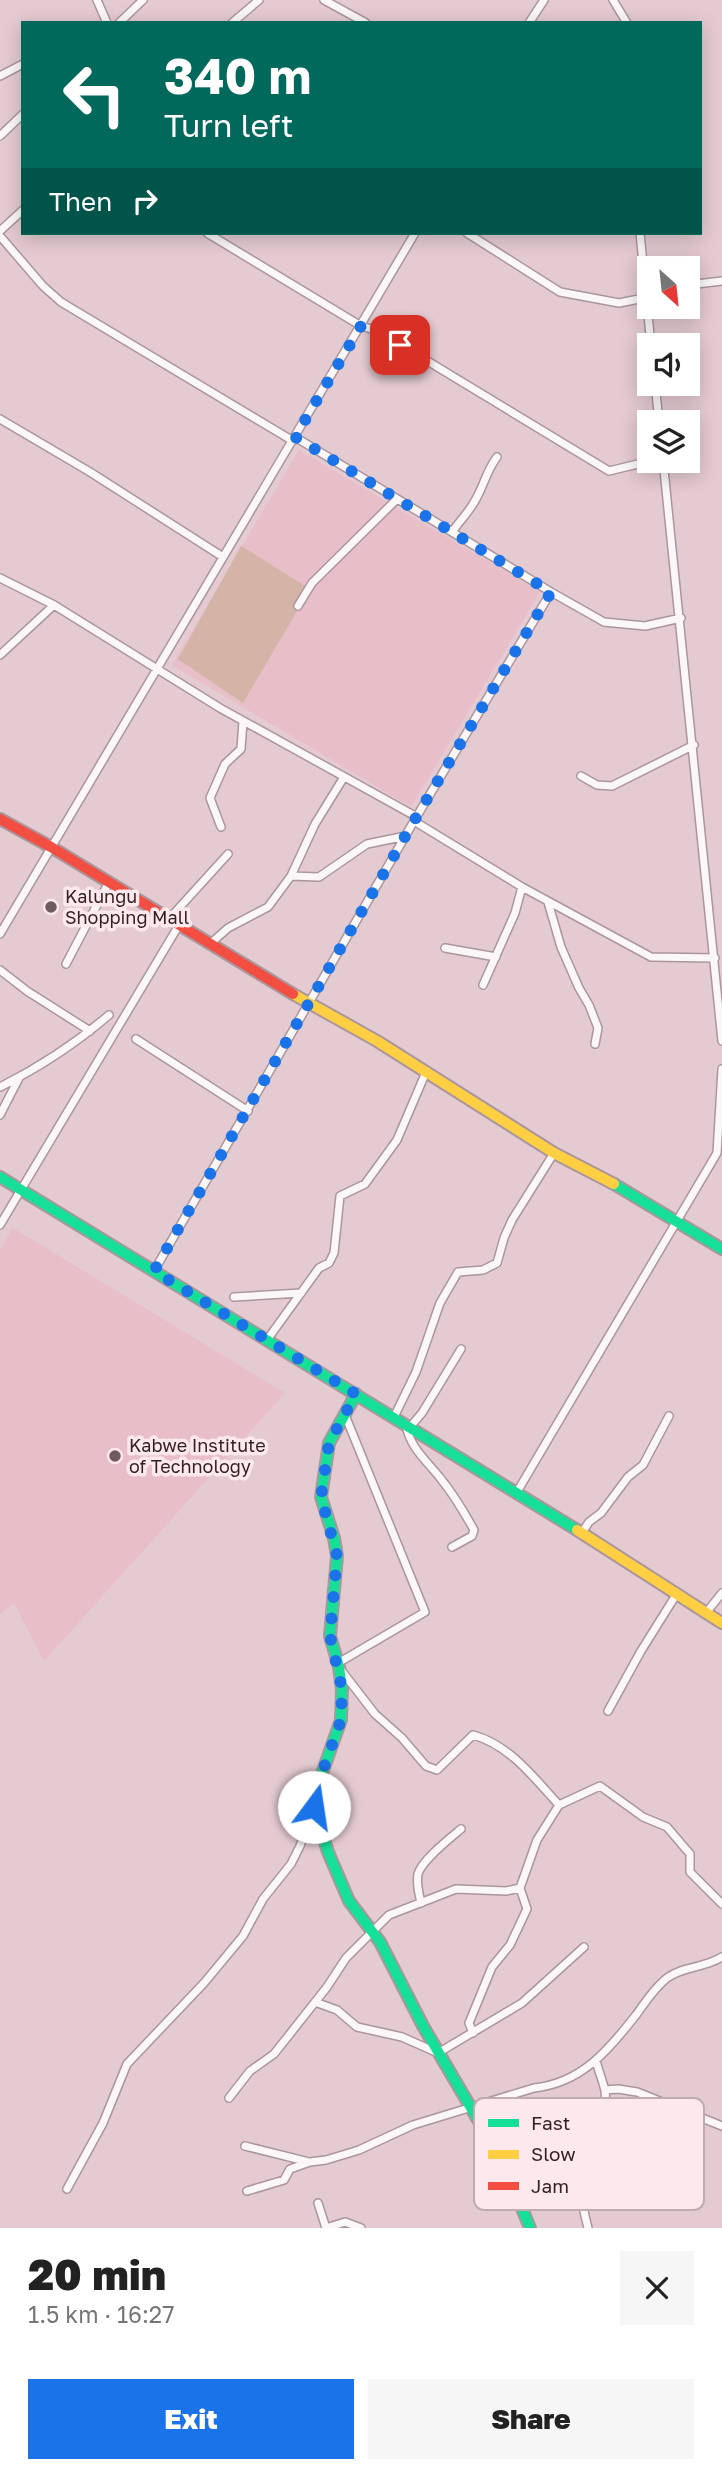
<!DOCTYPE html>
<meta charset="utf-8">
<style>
:root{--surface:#fff;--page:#f6f6f6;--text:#222;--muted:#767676;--accent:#1a73e8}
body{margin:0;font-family:"Golos Text",sans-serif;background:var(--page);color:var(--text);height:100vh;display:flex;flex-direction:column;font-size:26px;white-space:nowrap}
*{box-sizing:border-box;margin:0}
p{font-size:23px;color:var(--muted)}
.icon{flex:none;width:38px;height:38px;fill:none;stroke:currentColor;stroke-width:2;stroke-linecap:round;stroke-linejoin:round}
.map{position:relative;height:2228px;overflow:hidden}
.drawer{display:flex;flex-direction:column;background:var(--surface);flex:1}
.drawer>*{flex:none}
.top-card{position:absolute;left:21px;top:21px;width:681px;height:214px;border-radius:0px;box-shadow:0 4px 18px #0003;background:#00695c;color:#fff;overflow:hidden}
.needle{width:46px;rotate:153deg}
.buttons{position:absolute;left:637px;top:256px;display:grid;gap:14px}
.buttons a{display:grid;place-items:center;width:63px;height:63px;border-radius:0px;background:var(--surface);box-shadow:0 4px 18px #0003;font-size:35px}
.pin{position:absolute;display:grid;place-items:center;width:60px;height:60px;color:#fff;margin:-30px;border-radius:14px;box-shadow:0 4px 10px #0006}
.me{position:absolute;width:77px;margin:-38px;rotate:14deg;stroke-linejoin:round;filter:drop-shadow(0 0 5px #0008)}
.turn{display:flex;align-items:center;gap:24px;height:147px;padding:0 28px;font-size:32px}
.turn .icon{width:91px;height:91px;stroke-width:2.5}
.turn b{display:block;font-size:49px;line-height:60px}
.then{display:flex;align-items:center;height:66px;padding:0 28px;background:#0003;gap:14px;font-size:26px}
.round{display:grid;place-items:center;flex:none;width:74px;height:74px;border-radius:0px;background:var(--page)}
.summary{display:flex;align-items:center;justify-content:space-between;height:119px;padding:0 28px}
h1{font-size:42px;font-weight:800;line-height:52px}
.cta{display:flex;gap:14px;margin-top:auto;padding:14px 28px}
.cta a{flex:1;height:80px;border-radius:0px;background:var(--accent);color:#fff;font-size:28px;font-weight:800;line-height:80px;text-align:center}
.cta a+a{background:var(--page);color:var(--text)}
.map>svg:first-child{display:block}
</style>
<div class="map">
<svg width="722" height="2228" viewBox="0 0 722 2228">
<rect width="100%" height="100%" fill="#e4cad1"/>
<!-- built -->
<path fill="#e8bec9" d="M299,450L540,592L411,807L172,665Z
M13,1228L285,1393L44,1661L14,1603L0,1614V1250Z"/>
<!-- green -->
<path fill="#d4b4a6" d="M241,546L310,589L243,703L178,659Z"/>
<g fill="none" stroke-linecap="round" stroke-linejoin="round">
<defs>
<path id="street" d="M97,0L107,23
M324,0L366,23
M613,0L627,23
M119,23L143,0
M232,23L259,0
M529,23L544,0
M0,76L23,64
M0,136L23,114
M0,231L23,210
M207,233L361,326L378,331L609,471L642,463L649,456
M467,233L560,292L619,303L649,297
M640,233L651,345
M0,236L43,286L61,302L293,441
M688,285L722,281
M655,383L659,422
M0,419L90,472L223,557
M295,437L551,592L604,622L645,626L681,618
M663,460L722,1041
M452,532C459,522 467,514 473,504C483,489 486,471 497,457
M0,578L54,605L220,708L417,817
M298,606L312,583L397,499
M0,655L54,605
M581,776L597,785L612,786L694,745
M414,821L522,887L651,957L715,958
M221,827L210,798L225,764L241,749L243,721
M291,876L315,824L344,777
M548,902L561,947L579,988L589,1005L598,1028L595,1044
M169,919L228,854
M0,934L415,233
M210,944L228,928L268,907L291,876L319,877L367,844L406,836
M445,948L496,957
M66,964L109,882
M0,970L27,991L90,1031
M483,985L515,913L522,887
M136,1039L248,1111
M0,1087C40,1067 75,1044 109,1015
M0,1115L19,1078
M0,1225L179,925
M154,1271L414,821L551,592
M234,1297L301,1293
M267,1340L319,1268L329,1263L334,1253L340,1196L365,1184L397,1140L426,1072
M394,1417L416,1372L440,1303L458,1272L483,1270L497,1263L504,1238L512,1220L554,1153
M406,1425C410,1448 427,1461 441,1479C454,1495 464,1512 474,1530L472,1536L452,1547
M410,1427L422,1413L461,1349
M517,1492L717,1153L722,1069
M581,1534L589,1522L601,1513L628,1477L643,1465L669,1416
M706,1613L722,1593
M338,1663L425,1612L345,1415
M341,1670L375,1714L402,1738L426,1766L437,1770L473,1735C510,1745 534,1778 559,1805L600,1786L643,1817L667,1827L690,1854V1872L722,1904
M608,1711L641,1651L676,1595
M421,1903C419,1893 416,1884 418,1874C422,1860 449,1839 461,1829
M315,2002L337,2010L357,2027L402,2037L438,2053L522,2003L584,1947
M473,2033L469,2023L492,1967L510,1945L527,1909L520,1888
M605,2090L618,2089L637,2092L722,2126
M229,2098L250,2071L274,2054L327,1987L346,1958L389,1915L456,1889L506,1891L520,1888L537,1840L559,1805
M245,2146L309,2162
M505,2166L536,2155L563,2148L591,2146
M67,2189L103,2123L127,2064L204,1983L243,1936L263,1899L291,1864L300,1846L313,1808
M247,2191L284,2180L290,2169L310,2162L326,2160L359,2150L413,2125L534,2088C581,2083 608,2051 636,2015C645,2003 654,1988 667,1978C683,1966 705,1968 722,1957
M318,2203L326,2228L345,2222L361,2228
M588,2228C584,2211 578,2192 581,2174C587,2147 609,2120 605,2091C603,2081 598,2070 596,2060"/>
<path id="fast" d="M0,1177L577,1530
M614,1184L722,1249
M356,1394L329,1443L321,1497L334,1538L337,1556L330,1636L339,1667L342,1689L341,1720L317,1787L314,1807L328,1852L349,1901L380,1942L423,2026L505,2166L530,2228"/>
<path id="slow" d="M293,994L377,1041L554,1153L614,1184
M577,1530L722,1623"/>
<path id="jam" d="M0,819L51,847L293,994"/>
</defs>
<!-- street casing -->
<use href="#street" stroke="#aa969c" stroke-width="10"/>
<!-- fast casing -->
<use href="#fast" stroke="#aa969c" stroke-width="14"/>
<!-- slow casing -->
<use href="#slow" stroke="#aa969c" stroke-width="14"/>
<!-- jam casing -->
<use href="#jam" stroke="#aa969c" stroke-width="14"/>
<!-- street -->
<use href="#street" stroke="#fbf7f8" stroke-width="7"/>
<!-- fast -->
<use href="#fast" stroke="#16e098" stroke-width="10"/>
<!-- slow -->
<use href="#slow" stroke="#ffcf43" stroke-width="10"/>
<!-- jam -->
<use href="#jam" stroke="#f24e42" stroke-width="10"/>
</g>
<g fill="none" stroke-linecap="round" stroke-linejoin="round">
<!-- route -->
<path stroke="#1a73e8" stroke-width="12" stroke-dasharray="0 21.6" d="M314,1807L317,1787L341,1720L342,1689L330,1636L337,1556L321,1497L329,1443L356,1394L154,1271L414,821L551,592L295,437L361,326L378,331L400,345"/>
</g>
<!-- markers -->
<g fill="#6f5b60" stroke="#fde9ed" stroke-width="2.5">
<circle cx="51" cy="907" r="7"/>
<circle cx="115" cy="1456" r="7"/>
</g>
<g text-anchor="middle" stroke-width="7" stroke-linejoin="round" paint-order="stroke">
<!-- poi labels -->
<g font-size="18" fill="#301f23" stroke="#fde9ed" text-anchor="start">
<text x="65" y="903">Kalungu<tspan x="65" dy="21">Shopping Mall</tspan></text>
<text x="129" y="1452">Kabwe Institute<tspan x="129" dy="21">of Technology</tspan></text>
</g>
</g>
<!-- legend -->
<rect x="474" y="2098" width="230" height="112" rx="10" fill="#fde9ed" stroke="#c0acb0" stroke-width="2"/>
<rect x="488" y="2119" width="31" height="8" fill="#16e098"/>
<rect x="488" y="2150" width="31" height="9" fill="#ffcf43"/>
<rect x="488" y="2182" width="31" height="8" fill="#f24e42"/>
<g font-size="19" fill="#301f23">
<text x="531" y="2130">Fast</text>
<text x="531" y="2161">Slow</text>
<text x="531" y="2193">Jam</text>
</g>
</svg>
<div class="buttons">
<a><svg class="needle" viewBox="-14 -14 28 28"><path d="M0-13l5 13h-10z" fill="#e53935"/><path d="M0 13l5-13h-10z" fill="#767676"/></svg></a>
<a><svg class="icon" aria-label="sound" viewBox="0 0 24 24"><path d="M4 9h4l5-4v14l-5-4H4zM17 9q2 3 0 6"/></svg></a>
<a><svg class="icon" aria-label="layers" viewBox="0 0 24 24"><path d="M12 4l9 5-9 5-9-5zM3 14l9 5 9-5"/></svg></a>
</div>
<div class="pin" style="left:400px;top:345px;background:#d93025"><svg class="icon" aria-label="arrive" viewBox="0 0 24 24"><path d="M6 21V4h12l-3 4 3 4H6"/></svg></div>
<svg class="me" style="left:314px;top:1807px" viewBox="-20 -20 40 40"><circle r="19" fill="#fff"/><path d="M0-13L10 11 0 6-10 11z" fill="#1a73e8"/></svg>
<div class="top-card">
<div class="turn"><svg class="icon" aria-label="left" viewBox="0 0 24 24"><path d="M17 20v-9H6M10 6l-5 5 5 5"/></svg><div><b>340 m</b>Turn left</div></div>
<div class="then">Then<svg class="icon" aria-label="right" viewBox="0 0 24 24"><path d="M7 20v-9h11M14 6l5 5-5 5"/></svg></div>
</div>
</div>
<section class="drawer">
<div class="summary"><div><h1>20 min</h1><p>1.5 km · 16:27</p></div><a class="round"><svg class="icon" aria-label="close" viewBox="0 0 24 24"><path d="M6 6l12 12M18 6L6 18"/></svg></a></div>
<div class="cta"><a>Exit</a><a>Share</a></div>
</section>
